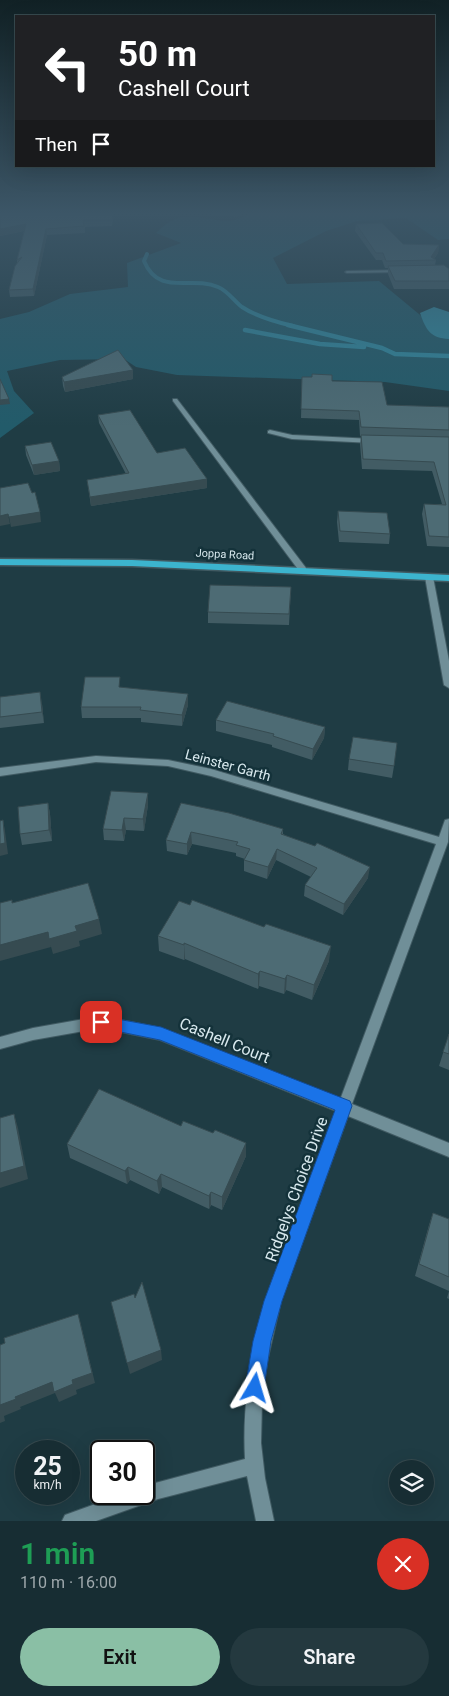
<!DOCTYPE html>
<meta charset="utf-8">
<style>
:root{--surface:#172d33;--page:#24393f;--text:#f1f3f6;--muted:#9ea8ac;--line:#36494e;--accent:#8abfa5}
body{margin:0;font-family:Roboto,sans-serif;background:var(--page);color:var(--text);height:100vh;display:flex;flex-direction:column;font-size:19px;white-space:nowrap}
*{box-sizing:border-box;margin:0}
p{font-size:16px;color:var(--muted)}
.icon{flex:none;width:28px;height:28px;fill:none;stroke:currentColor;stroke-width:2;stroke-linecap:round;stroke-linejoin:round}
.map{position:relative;height:1521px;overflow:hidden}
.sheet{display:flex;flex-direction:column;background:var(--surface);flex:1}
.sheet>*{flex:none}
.guide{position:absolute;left:15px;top:15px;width:420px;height:152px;border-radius:0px;box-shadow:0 5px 20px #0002,0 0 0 1px var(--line);background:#202124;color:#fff;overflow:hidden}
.fabs{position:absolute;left:389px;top:1460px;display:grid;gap:10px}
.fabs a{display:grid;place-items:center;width:45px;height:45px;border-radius:50%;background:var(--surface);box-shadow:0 5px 20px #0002,0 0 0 1px var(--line);font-size:25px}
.speed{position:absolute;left:15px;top:1440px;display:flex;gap:10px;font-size:25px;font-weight:700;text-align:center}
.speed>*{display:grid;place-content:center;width:65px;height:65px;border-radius:50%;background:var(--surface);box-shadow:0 5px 20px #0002,0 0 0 1px var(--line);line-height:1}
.speed small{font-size:12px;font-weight:400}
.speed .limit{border:2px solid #111;border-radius:8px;background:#fff;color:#111}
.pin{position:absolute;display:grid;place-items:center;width:42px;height:42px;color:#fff;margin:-21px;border-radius:10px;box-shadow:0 2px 8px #0006}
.me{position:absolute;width:55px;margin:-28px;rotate:7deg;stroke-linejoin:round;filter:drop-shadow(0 0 4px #0008)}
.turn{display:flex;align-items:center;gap:18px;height:105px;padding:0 20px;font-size:22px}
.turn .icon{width:65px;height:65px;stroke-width:2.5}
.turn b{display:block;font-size:35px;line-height:42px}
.then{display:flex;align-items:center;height:48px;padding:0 20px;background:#0003;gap:10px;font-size:19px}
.round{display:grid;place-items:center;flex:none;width:52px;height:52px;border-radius:26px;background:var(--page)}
.summary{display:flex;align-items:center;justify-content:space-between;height:85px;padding:0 20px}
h1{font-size:30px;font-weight:600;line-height:38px;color:#1e9e55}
.button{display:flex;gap:10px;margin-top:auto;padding:10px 20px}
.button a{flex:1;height:58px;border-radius:30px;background:var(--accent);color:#111;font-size:20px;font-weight:600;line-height:58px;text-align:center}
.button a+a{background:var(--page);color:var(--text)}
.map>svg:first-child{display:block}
</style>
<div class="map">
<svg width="449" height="1521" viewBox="0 0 449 1521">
<rect width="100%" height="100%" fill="#1f3c44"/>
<!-- green -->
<path fill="#225b6a" d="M249,214H449V239L438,240L406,218L357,221L326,231L273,258L287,284L379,281L431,324L449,323V391L385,382L177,375L136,367L124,359L60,360L7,371L14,391L34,413L0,438V319L29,312L70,294L128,287L127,263L181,243L156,233C186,203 201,224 234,220C239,219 244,216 249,214Z"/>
<!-- water -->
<path fill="#31889e" d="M434,307L449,312V339C430,338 426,330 420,313Z"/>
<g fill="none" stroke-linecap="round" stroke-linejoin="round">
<!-- stream-far1 -->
<path stroke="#31889e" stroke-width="4" d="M147,254L144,261C159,297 191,275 218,287C228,291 234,301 242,307C257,317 276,322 293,326"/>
<!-- stream -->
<path stroke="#31889e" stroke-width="4.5" d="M288,325L382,348L395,354L449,356
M245,330L320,344L364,347"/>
<defs>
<path id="service" d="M173,399H177L306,568V572H300L173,401Z"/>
<path id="minor" d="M401,270L403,272L347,273L345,272L347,271Z
M270,430L292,435L373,439L376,441L373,443L292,439L268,433V431Z
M426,575H429L433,577L449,661V688L444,685L425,577Z
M96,756L168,760L211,769L439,837L445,820L449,819L448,842L352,1104L449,1143V1157L348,1116L281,1301L267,1362L262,1402L261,1443L265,1478L274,1521H256L247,1476L158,1499L96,1521H62L65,1515L123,1494H144V1486L245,1459C242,1405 251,1353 265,1301L336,1111L160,1040L101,1028L33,1040L0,1049V1037L33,1028L101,1016L161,1028L340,1100L436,844L211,776L168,766L96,762L0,776V768Z"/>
<path id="primary" d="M0,559L132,560L449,575V581L132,566L0,565Z"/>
</defs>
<!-- service casing -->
<use href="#service" stroke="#405a62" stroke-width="2"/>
<!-- minor casing -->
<use href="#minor" stroke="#405a62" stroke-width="2"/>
<!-- primary casing -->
<use href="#primary" stroke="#405a62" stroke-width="3"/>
<!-- service -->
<use href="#service" fill="#708f98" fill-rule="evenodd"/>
<!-- minor -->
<use href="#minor" fill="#708f98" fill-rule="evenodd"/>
<!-- primary -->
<use href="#primary" fill="#3cb4ce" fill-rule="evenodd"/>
</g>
<!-- wall -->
<path fill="#425c64" d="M0,214H114L112,226L85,227V233L47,235L34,296L10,297L9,290L17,263V260L24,231L0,236Z
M210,214H239L237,217Z
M356,224L403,244L439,245L438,253L434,259L436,260L435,265L449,269V289H394L388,274V268H385L382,260H376L355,231Z
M62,377L133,379L65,392L63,386Z
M302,377L332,381L387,405L449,407V547L427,546L422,514L424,504H442L432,471L362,469L360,444L361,436H360L359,420L301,418Z
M98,415L157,453L207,488L91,506L87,480L126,474L99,423Z
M25,446L59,461L60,471L34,475L26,455Z
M338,511L390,534L389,544L339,542L337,522Z
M291,587L289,625L208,623V612Z
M121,688L188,694V705L182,726L141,722V718H82L81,707Z
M0,697L42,704L44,723L0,728Z
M216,720L325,727L324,738L312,760L272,747V745L216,731Z
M349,759L394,766L392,778L348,770Z
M48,803L50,814L52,841L22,845L20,834Z
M181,803L283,829V834L368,878L343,915L304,896L305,885L311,877L276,860L267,879L244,871V860L245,859L236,856V853L192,844L187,855L167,851L166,840Z
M148,805L144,831L126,830L124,841L104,840L103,829Z
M158,936L329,961L312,1000L286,990L284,994L259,986L258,989L185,959L184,960L159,951Z
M449,1034V1070L439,1066Z
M181,1126L213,1133L246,1143V1156L222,1210L211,1205L209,1209L162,1187L159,1194L130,1180L127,1184L70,1158L67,1144Z
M433,1213L449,1219V1299L447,1298L449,1291L415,1276L429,1225Z"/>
<!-- shaded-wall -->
<path fill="#364b51" d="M26,224L27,230L0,236V229Z
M46,229L47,235L34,296L33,289Z
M439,245L438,253L433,260L431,257Z
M133,370V379L65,392L64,382Z
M9,399L10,404L0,405V400Z
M59,461L60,471L34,475L32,465Z
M207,479V488L91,506L90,497Z
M40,512L41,522L11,527L9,517Z
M8,514L10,524L0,526V516Z
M40,692L42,704L44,723L42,712Z
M188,694V705L182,726V715Z
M325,727L324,738L312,760L313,749Z
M148,793V805L144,831L143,819Z
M48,803L50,814L52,841L49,830Z
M124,818L126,830L124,841L122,830Z
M3,820L5,831L8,854L0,856V844Z
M191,832L192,844L187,855V844Z
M277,849L276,860L267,879L268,867Z
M370,867L368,878L343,915L344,904Z
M99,919L102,934L79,941L80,946L53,954L49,939L75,926Z
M48,932L51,947L0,961V945Z
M184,943L185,959L184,960Z
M331,946L329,961L312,1000L314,985Z
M260,971L259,986L258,989V974Z
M287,975L286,990L284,994L285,979Z
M14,1114L18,1128L28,1179L0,1188V1173Z
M246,1143V1156L222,1210V1197Z
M128,1167L130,1180L127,1184L125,1171Z
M161,1174L162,1187L159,1194L157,1181Z
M211,1192V1205L209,1209V1196Z
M78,1314L81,1325L95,1383L76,1390L77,1394L59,1402L55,1393L20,1407L21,1409L4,1416L5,1421L0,1423V1405L15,1397L52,1382L72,1380Z
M161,1350L162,1360L130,1374L127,1363Z"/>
<!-- building -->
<path fill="#4d6b74" stroke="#364b51" d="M0,214H113L112,220H83L84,226L46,229L33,289L9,290L15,266L22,257L17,260L26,224L0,229Z
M382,223L403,244L439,245L431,257L436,260L386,261L383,253H376L356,224Z
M444,265L449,269V281H395L388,266Z
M118,350L133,370L64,382L62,377Z
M312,374L332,375V381L382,382L387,405L449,407V430L361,427L359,411L301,409L302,377H312Z
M0,379L9,399L0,400Z
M130,410L157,453L185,448L207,479L90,497L87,480L129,473L98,415Z
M361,435L449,437V537L429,536L424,504L446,505L434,462L363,459Z
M51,442L59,461L32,465L25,446Z
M28,483L32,493L35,492L40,512L9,517L8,514L0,516V488Z
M338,511L387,513L390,534L340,531Z
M210,585L291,587L289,614L208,612Z
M85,677H120L119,687L188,694L182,715L140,710L141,707H81Z
M40,692L42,712L0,717V697Z
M227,701L325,727L313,749L273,736L274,734L216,720Z
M353,737L397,743L394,766L349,759Z
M111,791L148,793L143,819L124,818L122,830L103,829Z
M48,803L49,830L20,834L18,807Z
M181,803L229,813L283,829L281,834L315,846L317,843L370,867L344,904L305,885L317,868L277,849L268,867L244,860L250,849L236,845L238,842L191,832L187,844L166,840Z
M3,820L5,843L0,844V821Z
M88,883L99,919L75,926L77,931L49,939L48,932L0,945V903L12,900V903Z
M192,900L264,927L266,924L331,946L314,985L287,975L285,979L260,971L258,974L184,943V945L158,936L179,901L190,905Z
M449,1034V1054L443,1052Z
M99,1089L181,1126L183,1121L213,1133L215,1130L246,1143L222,1197L211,1192L209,1196L161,1174L157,1181L128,1167L125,1171L67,1144Z
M14,1114L24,1166L0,1173V1118Z
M433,1213L449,1219V1277L419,1264Z
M142,1282L161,1350L127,1363L111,1302L134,1294L135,1298Z
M78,1314L92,1373L72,1380L73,1384L54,1392L52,1382L15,1397L16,1399L0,1405V1345L5,1343L4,1338Z"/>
<!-- sky -->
<linearGradient id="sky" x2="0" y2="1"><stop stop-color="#112125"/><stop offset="0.5" stop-color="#3c5667"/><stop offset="1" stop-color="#3c5667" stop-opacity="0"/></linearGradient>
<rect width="449" height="427" fill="url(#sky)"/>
<!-- route -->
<path fill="#1a73e8" stroke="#114b97" d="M101,1016L161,1027L350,1101L352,1106L282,1301L271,1341L264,1388L262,1394L255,1397L248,1394L245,1388L253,1341L264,1301L335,1110L160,1040L96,1027L94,1022L96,1018Z"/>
<g text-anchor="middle" stroke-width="5" stroke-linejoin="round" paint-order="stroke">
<!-- far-street labels -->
<g font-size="11" fill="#d8e9ee" stroke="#14323a">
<text transform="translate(225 554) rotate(3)" y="4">Joppa Road</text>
</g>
<!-- street labels -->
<g font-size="14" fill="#d8e9ee" stroke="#14323a">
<text transform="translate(228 765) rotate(15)" y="5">Leinster Garth</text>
</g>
<!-- near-street labels -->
<g font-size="16" fill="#d8e9ee" stroke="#14323a">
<text transform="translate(225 1040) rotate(22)" y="6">Cashell Court</text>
<text transform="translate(296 1189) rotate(-70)" y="6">Ridgelys Choice Drive</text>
</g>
</g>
</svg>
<div class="fabs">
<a><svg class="icon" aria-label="layers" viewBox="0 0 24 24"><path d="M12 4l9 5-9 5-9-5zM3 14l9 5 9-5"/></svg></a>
</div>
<div class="speed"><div>25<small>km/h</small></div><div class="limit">30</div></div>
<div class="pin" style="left:101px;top:1022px;background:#d93025"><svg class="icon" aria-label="arrive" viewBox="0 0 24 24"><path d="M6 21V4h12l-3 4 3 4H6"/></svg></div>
<svg class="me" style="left:255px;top:1388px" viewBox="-20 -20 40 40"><path d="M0-17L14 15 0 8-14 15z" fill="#1a73e8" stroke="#fff" stroke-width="4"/></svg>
<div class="guide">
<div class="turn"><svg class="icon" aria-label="left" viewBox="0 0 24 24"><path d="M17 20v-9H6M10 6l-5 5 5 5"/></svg><div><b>50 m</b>Cashell Court</div></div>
<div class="then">Then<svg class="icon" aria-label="arrive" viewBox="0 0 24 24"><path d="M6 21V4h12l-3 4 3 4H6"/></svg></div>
</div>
</div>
<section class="sheet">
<div class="summary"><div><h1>1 min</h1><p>110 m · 16:00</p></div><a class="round" style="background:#d93025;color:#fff"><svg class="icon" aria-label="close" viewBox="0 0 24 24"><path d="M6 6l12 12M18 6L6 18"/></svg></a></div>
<div class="button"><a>Exit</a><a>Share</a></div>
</section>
